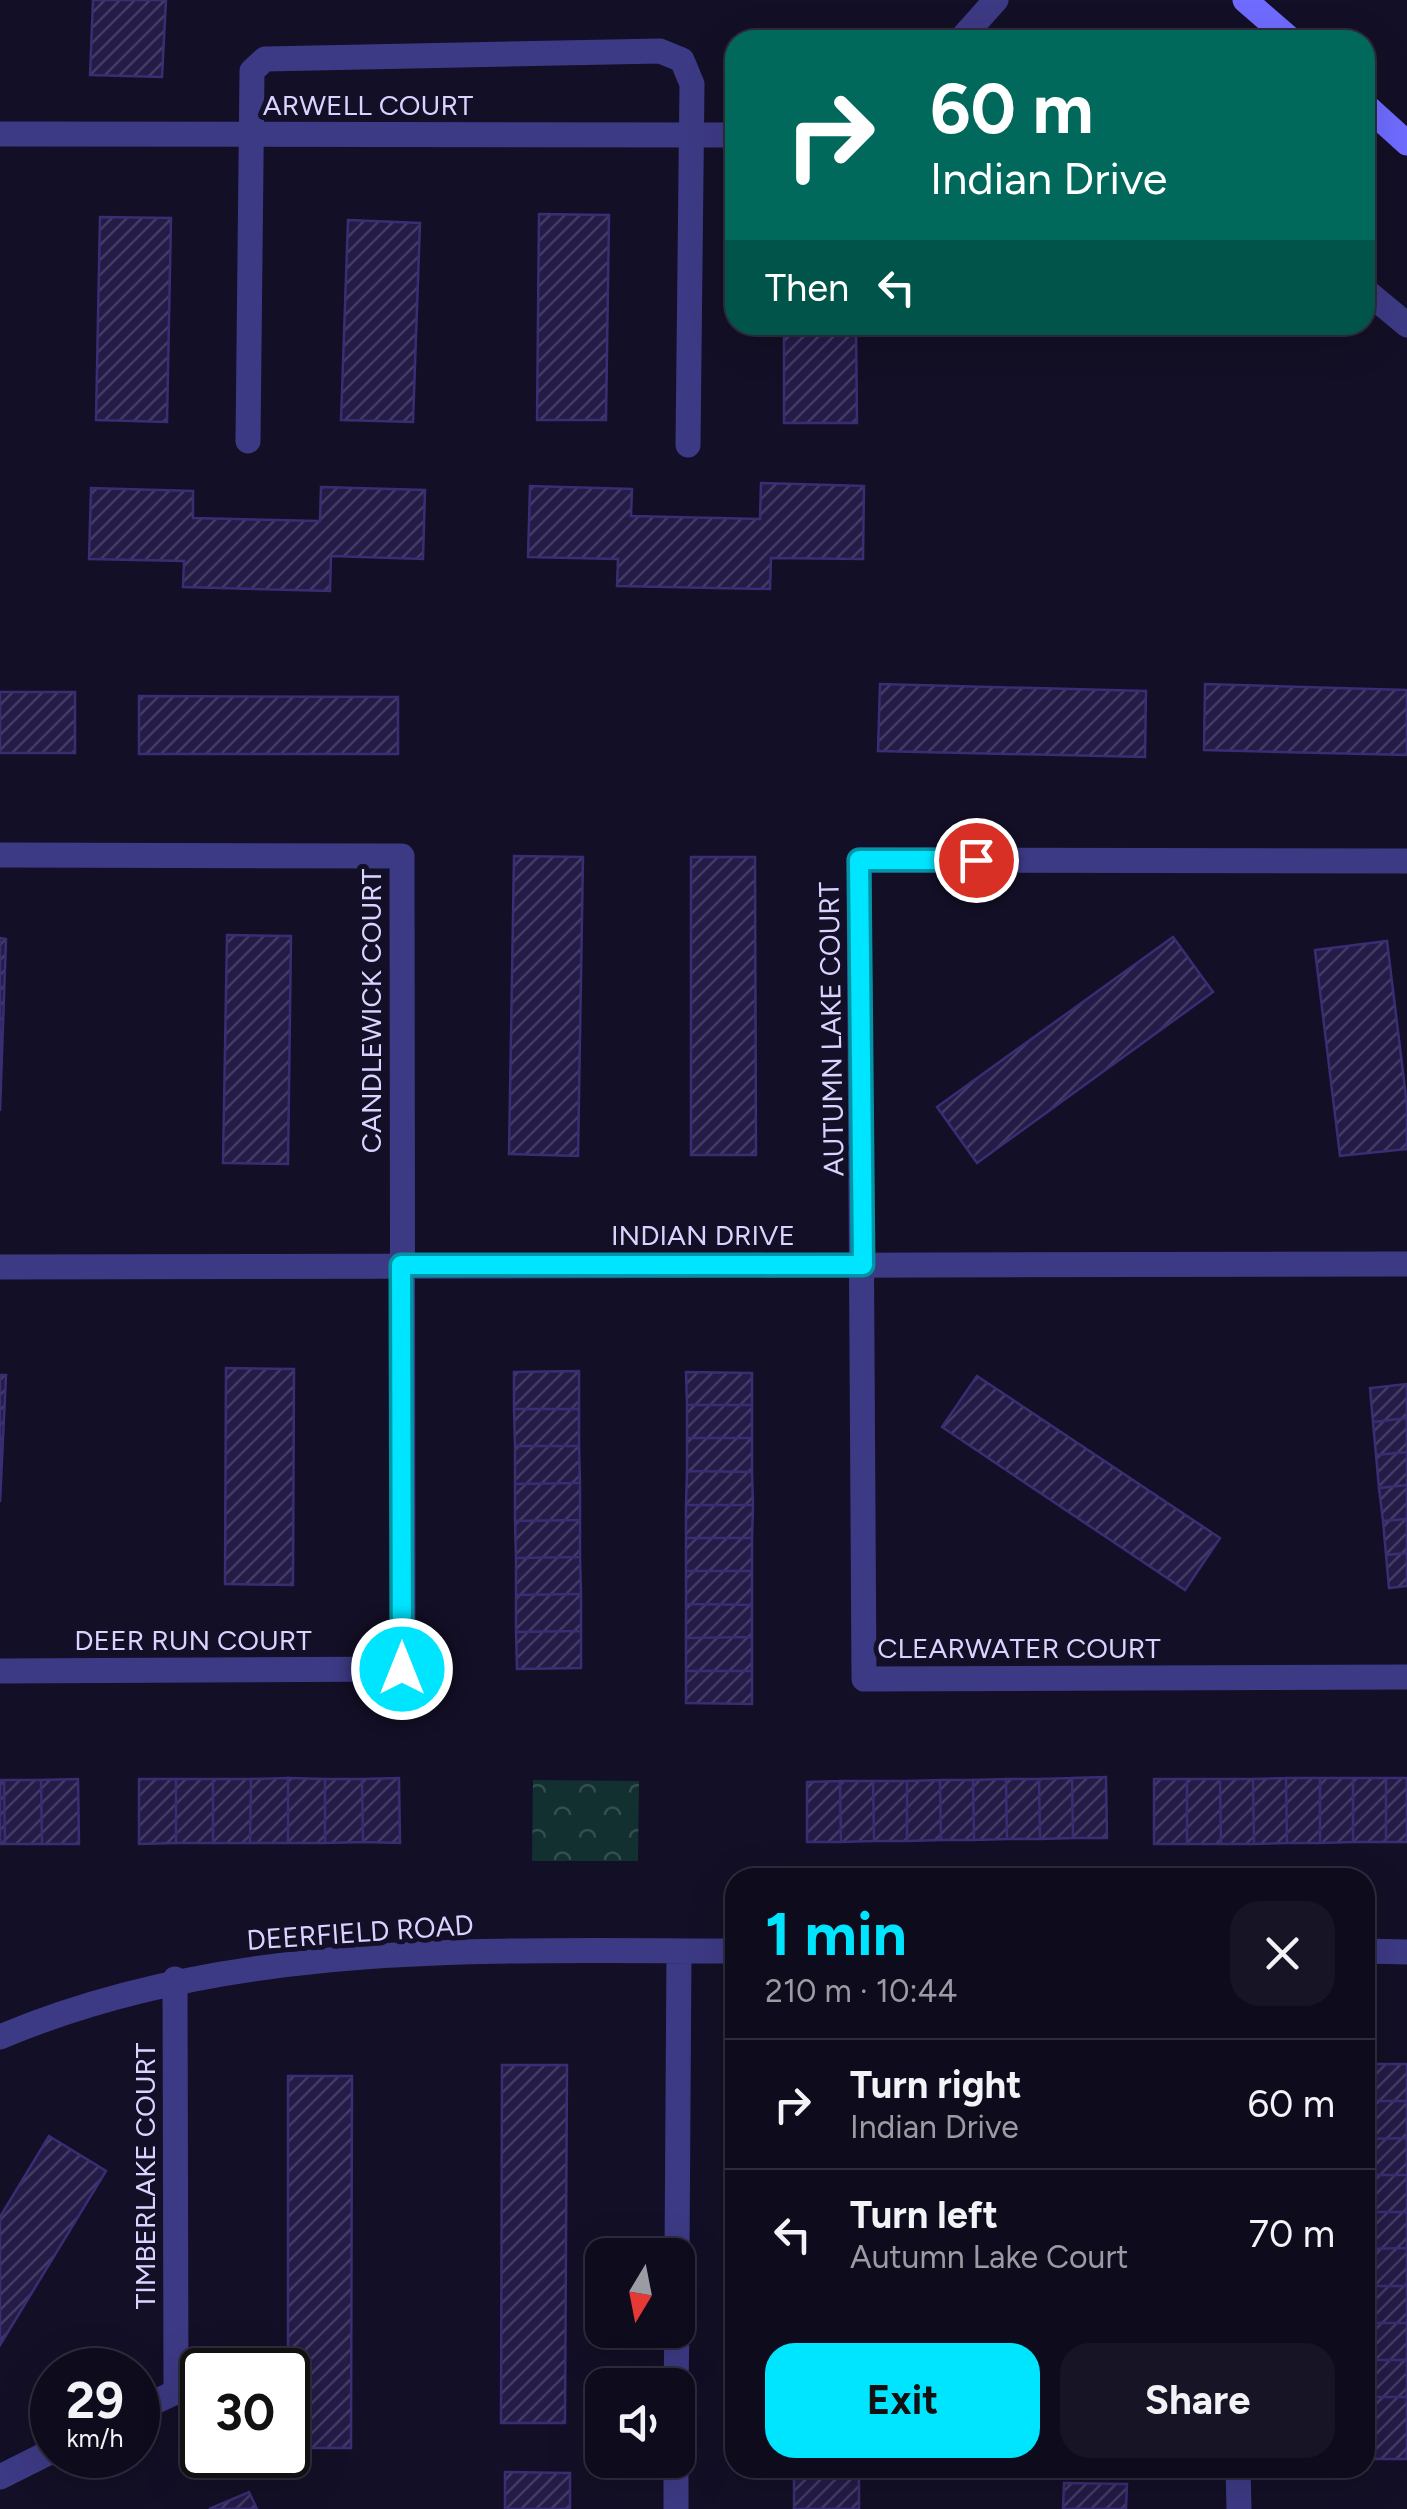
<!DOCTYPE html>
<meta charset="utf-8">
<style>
:root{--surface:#0e0b1c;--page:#171425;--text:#f1f3f6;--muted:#9b9ba3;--line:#2e2b3b;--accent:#00e5ff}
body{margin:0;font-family:Figtree,sans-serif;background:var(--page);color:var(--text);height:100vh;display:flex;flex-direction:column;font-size:38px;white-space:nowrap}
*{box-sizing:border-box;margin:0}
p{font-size:32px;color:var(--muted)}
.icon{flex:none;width:55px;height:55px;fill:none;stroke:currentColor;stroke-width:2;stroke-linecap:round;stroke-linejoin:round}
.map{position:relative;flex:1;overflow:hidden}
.side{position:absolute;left:725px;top:1868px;width:650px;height:610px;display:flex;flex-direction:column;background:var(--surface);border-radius:30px;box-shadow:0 10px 40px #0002,0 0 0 2px var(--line)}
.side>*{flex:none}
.hud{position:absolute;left:725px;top:30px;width:650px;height:305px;border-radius:30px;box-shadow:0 10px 40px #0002,0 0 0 2px var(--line);background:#00695c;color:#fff;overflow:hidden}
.needle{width:65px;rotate:190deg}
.fabs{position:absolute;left:585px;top:2238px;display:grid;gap:20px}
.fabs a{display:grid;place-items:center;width:110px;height:110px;border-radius:20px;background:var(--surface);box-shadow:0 10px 40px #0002,0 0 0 2px var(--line);font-size:50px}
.speed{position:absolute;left:30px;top:2348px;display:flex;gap:20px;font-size:50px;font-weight:700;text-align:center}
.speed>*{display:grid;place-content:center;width:130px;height:130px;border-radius:50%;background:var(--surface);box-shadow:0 10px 40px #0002,0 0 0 2px var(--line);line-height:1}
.speed small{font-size:25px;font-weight:400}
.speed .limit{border:5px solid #111;border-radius:15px;background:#fff;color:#111}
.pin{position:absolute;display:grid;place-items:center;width:85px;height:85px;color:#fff;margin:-42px;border:5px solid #fff;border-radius:50%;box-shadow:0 2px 10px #0007}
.me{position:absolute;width:110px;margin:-55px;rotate:0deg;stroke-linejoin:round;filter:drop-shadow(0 0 8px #0008)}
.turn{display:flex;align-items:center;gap:35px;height:210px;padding:0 40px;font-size:45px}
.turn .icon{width:130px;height:130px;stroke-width:2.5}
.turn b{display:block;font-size:70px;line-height:85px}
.then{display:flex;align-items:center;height:95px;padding:0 40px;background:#0003;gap:20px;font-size:38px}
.round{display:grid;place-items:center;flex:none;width:105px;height:105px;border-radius:30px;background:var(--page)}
.head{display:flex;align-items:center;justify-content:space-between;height:170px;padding:0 40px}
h1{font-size:60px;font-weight:700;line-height:75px;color:var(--accent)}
.button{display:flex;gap:20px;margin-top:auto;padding:20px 40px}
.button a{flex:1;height:115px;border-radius:30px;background:var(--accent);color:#111;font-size:40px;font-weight:700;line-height:115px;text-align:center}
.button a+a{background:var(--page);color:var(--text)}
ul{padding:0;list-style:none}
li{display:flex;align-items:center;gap:30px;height:130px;padding:0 40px;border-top:2px solid var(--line)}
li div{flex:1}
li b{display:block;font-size:38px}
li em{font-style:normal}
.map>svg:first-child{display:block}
</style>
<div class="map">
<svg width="1407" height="2509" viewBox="0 0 1407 2509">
<defs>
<pattern id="park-crowns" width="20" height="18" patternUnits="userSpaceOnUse" patternTransform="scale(2.5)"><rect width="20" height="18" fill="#12302f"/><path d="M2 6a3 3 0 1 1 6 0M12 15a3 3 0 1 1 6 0" fill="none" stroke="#344d4e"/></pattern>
<pattern id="building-hatch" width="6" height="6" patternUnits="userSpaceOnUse" patternTransform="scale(2.5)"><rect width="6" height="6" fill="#241b47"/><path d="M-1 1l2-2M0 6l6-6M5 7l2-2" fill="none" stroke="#433b63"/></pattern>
</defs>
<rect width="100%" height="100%" fill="#130f26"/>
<!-- park -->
<path fill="url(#park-crowns)" d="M533,1780L639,1781L638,1861H532Z"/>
<!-- building -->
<path fill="url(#building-hatch)" stroke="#3b2d73" stroke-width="2.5" d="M93,0H166L162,77L90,75Z
M539,214L609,215L606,420H537Z
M100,217L171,218L167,422L96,420Z
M348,220L420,223L413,422L341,420Z
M784,325H856L857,423H784Z
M761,483L864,486L863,559L771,558L770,589L617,586L618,559L528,557L530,486L632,489L631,516L760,519Z
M321,487L425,490L423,559L331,556L330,591L183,587L184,561L89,559L91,488L193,491V518L320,521Z
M880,684L1146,691L1145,757L878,751Z
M1205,684L1407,690V755L1204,750Z
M0,692H75V753H0Z
M139,696L398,697V754H139Z
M514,856L583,857L578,1156L509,1154Z
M691,857H755L756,1155H691Z
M227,935L291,936L288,1164L223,1163Z
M1173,937L1213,992L977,1163L937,1107Z
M0,938L6,939L0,1111Z
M1387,941L1407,1105V1149L1340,1156L1315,950Z
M226,1368L294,1369L293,1585L225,1584Z
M579,1371V1409H514V1372Z
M686,1372L752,1373V1405H687Z
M0,1375H6L0,1502Z
M977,1376L1220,1538L1185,1590L942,1427Z
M1407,1384V1418L1373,1422L1370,1388Z
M687,1405H752V1438H687Z
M514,1409H579V1446H515Z
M1407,1418V1452L1376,1455L1373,1422Z
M687,1438H752V1472L687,1471Z
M515,1446H579L580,1483L515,1484Z
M1407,1452V1485L1379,1488L1376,1455Z
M687,1471L752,1472L753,1505H686Z
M580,1483V1520L515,1521V1484Z
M1407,1485V1519L1383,1521L1379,1488Z
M686,1505H753L752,1538H686Z
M1407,1519V1553L1386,1555L1383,1521Z
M580,1520V1557L516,1558L515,1521Z
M686,1538H752V1571H686Z
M1407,1553V1586L1389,1588L1386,1555Z
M580,1557L581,1594L516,1595V1558Z
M686,1571H752V1605L686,1604Z
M581,1594V1631L516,1632V1595Z
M686,1604L752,1605V1637L686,1638Z
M581,1631V1668L517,1669L516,1632Z
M752,1637V1671H686V1638Z
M686,1671H752V1704L686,1703Z
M1106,1777L1107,1838H1073L1072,1778Z
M288,1778L325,1779V1843H288Z
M288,1778V1843H250L251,1779Z
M399,1778L400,1843L363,1842L362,1779Z
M1072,1778L1073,1838L1040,1839L1039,1779Z
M1286,1778L1287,1843L1254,1844L1253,1779Z
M1286,1778H1320V1843H1287Z
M1320,1778H1353V1842L1320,1843Z
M1353,1778H1386V1842H1353Z
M1386,1778H1407V1842H1386Z
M78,1779L79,1844H42L41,1780Z
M139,1779H176V1843L139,1844Z
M176,1779H213V1843H176Z
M213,1779H251L250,1843H213Z
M325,1779H362L363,1842L325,1843Z
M1006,1779H1039L1040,1839H1007Z
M1006,1779L1007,1839L974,1840L973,1780Z
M1154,1779H1187V1844H1154Z
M1187,1779H1220L1221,1844H1187Z
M1220,1779H1253L1254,1844H1221Z
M0,1780H4L5,1844H0Z
M4,1780H41L42,1844H5Z
M940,1780H973L974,1840H941Z
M940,1780L941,1840L907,1841V1781Z
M840,1781L841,1842H807V1782Z
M840,1781H873L874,1841L841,1842Z
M873,1781H907V1841H874Z
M1365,2064H1407V2101H1365Z
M502,2065H567L565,2423H501Z
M288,2076H352L351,2448H288Z
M1365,2101H1407V2138L1365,2139Z
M49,2136L106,2171L0,2345V2217Z
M1407,2138V2175H1365V2139Z
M1365,2175H1407V2212H1365Z
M1365,2212H1407V2248L1365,2249Z
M1407,2248V2286H1365V2249Z
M1365,2286H1407V2323H1365Z
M1365,2323H1407V2360H1365Z
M1365,2360H1407V2397H1365Z
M1365,2397H1407V2459H1365Z
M794,2468H859V2509H794Z
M505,2472L570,2473V2509H505Z
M1064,2483L1127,2484L1126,2509H1063Z
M249,2492L257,2509H209Z"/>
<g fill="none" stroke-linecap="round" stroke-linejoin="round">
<!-- lane -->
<path stroke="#3d3a85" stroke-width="25" d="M1365,290L1407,325
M248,441L252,71L265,59L660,51L682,60L692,84L688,445"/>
<!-- street -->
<path stroke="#3d3a85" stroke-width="25" d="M960,40L996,0
M0,134L735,135
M0,855L402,856L403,1669L0,1671
M1407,861L859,860L864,1679L1407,1677
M0,1267L1407,1264
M1365,1951L1407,1952
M0,2037C232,1939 488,1951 735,1951
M677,2255L679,1951
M676,2385L677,2330
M138,2410L176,2392L175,1979
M1238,2468L1239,2509
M0,2477L52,2451
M676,2509V2460"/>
<!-- secondary -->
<path stroke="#6f6bff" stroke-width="25" d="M1245,0L1291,40
M1365,105L1407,143"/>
</g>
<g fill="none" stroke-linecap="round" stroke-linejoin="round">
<defs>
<path id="route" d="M402,1669L401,1265H863L859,860H976"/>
</defs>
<!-- route casing -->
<use href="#route" stroke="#0095a6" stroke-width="25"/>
<!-- route -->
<use href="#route" stroke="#00e5ff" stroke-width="18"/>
</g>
<g text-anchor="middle" stroke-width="10" stroke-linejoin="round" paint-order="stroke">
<!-- street labels -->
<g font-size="28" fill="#d9d4ff" stroke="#130f26">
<text x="368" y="115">ARWELL COURT</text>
<text transform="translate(371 1011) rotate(-90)" y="10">CANDLEWICK COURT</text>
<text transform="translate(831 1029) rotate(-91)" y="10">AUTUMN LAKE COURT</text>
<text x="703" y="1245">INDIAN DRIVE</text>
<text x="193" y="1650">DEER RUN COURT</text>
<text x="1019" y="1658">CLEARWATER COURT</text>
<text transform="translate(360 1932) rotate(-4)" y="10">DEERFIELD ROAD</text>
<text transform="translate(145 2176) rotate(-90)" y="10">TIMBERLAKE COURT</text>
</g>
</g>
</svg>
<div class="fabs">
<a><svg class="needle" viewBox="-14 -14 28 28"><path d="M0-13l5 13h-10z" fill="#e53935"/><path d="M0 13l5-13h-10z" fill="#9b9ba3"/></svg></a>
<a><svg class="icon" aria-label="sound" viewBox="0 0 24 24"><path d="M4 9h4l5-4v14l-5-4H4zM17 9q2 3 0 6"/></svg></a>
</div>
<div class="speed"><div>29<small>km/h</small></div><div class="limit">30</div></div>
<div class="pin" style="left:976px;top:860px;background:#d93025"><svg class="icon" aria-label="arrive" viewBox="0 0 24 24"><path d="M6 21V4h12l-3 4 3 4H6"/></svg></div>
<svg class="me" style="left:402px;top:1669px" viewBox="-20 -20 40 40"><circle r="17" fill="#00e5ff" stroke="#fff" stroke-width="3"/><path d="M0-11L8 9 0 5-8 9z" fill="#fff"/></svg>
<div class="hud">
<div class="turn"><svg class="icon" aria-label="right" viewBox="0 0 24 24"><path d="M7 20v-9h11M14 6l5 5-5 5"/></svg><div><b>60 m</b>Indian Drive</div></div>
<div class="then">Then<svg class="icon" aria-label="left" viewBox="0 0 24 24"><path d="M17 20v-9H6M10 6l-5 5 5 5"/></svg></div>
</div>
<section class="side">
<div class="head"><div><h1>1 min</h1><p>210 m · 10:44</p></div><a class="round"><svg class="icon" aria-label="close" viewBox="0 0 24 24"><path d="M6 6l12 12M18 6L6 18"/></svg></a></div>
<ul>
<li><svg class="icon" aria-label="right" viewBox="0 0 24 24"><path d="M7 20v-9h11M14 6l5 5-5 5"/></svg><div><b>Turn right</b><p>Indian Drive</p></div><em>60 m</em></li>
<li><svg class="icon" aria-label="left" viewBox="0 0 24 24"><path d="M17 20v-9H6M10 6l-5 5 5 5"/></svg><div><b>Turn left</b><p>Autumn Lake Court</p></div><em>70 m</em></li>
</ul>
<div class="button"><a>Exit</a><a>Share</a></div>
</section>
</div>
